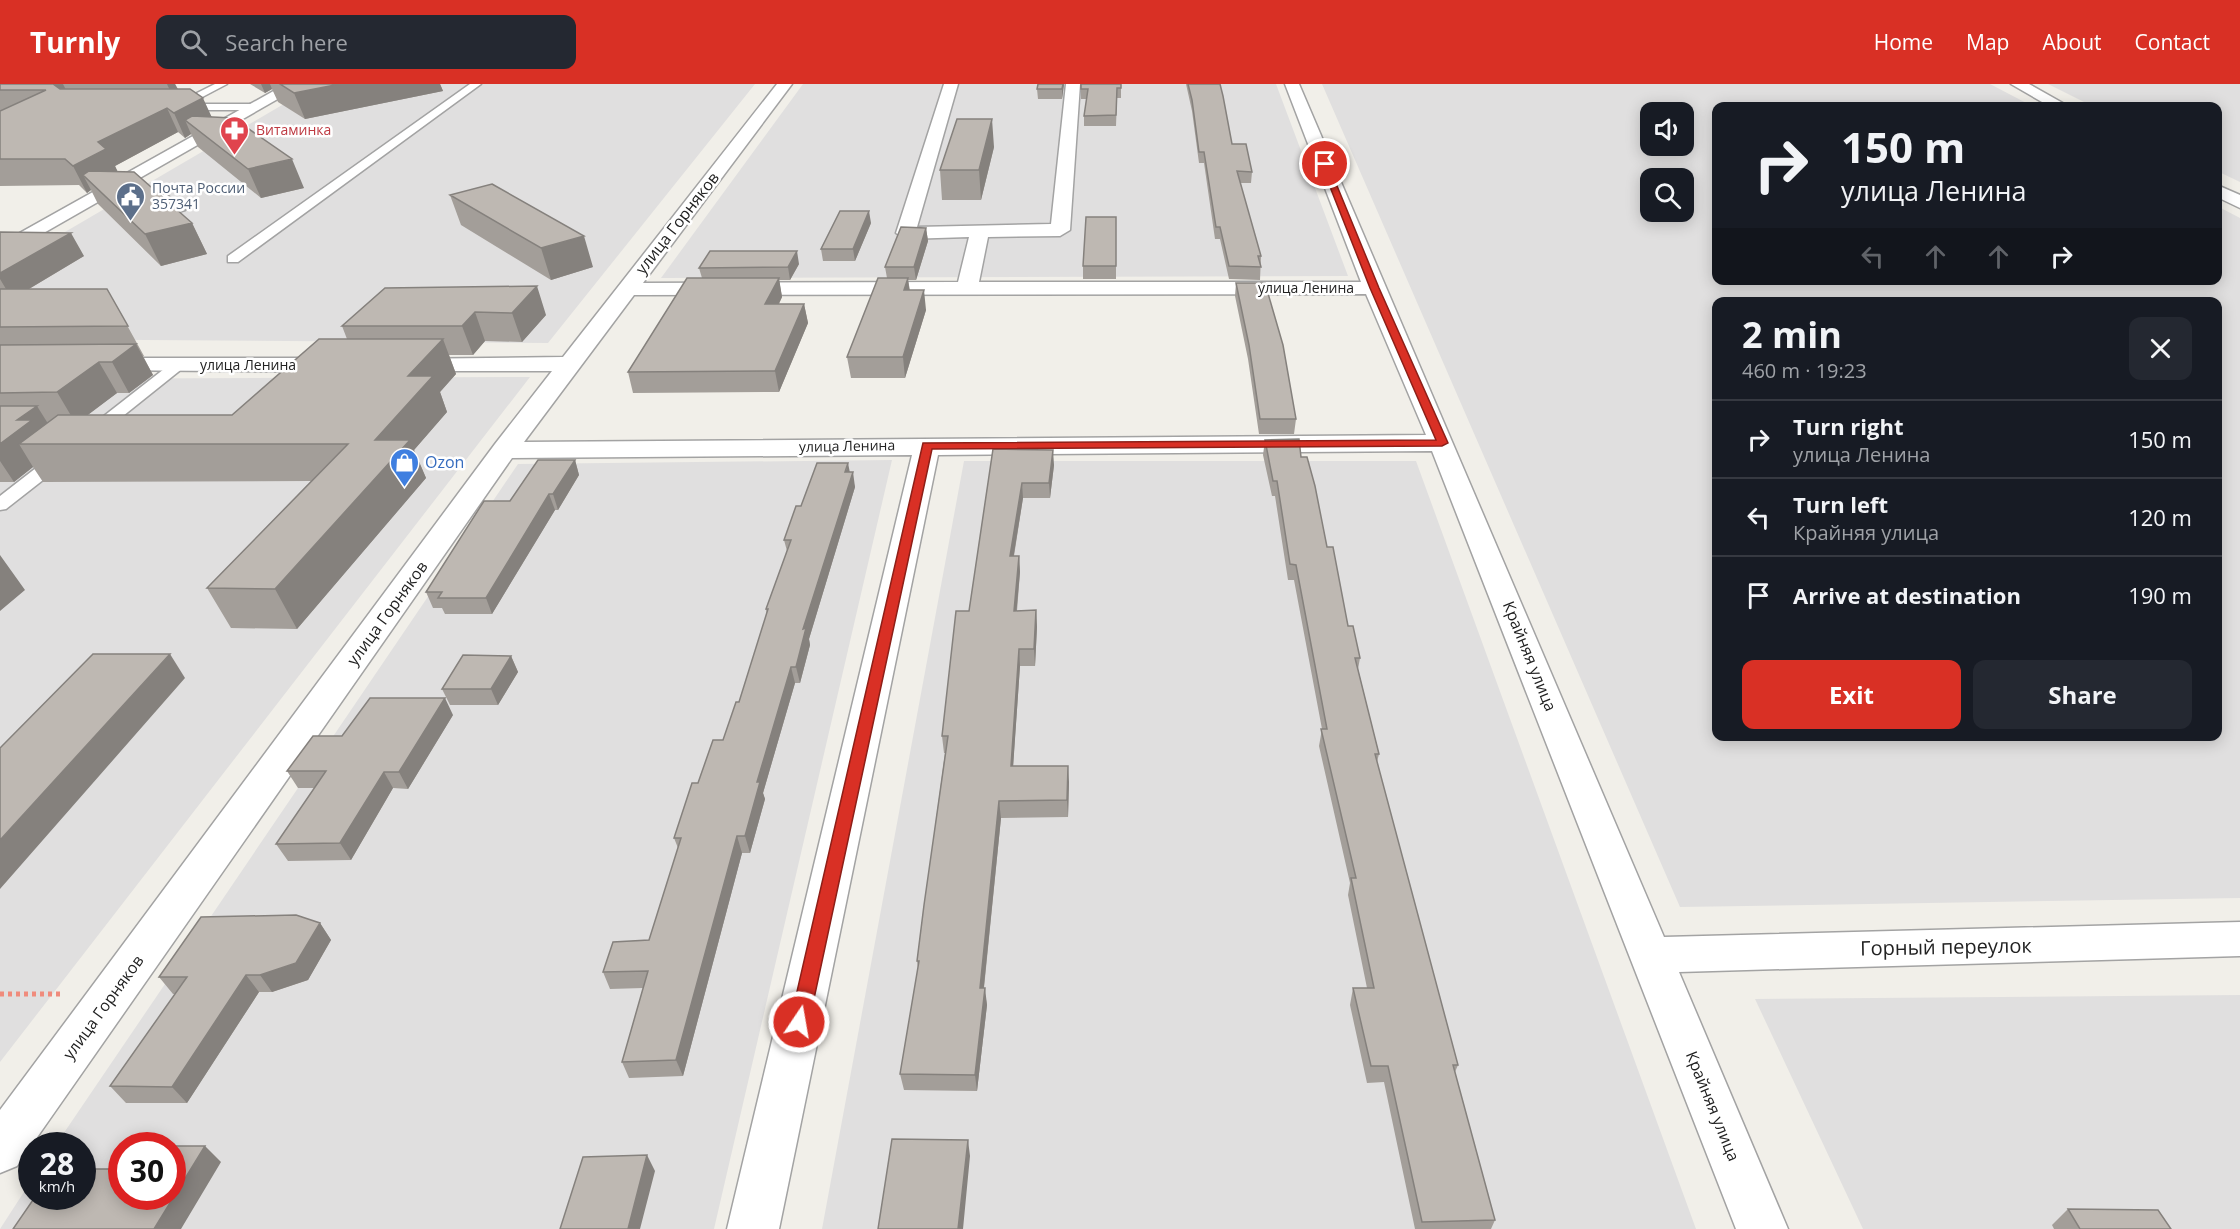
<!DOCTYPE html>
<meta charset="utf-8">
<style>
:root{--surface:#171b24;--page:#242831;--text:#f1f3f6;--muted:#9ea1a6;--line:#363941;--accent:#d93025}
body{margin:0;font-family:"Open Sans",sans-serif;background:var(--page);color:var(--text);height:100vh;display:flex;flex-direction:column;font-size:22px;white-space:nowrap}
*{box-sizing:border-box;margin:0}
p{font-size:20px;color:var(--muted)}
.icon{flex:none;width:33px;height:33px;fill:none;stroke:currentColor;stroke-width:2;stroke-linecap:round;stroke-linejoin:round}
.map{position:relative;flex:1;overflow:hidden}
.side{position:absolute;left:1712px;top:213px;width:510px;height:444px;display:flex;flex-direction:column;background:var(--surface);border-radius:12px;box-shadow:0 3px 15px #0003}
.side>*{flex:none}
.hud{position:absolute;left:1712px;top:18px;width:510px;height:183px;border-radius:12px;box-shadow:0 3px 15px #0003;background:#171b24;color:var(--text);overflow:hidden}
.buttons{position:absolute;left:1640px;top:18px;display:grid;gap:12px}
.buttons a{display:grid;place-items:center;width:54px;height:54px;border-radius:12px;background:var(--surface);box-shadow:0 3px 15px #0003;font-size:30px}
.speed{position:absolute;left:18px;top:1048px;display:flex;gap:12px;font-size:30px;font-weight:700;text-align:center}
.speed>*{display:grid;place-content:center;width:78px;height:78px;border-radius:50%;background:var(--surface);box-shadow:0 3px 15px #0003;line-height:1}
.speed small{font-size:15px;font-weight:400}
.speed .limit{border:9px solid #d22;background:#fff;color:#111}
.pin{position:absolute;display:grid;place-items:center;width:51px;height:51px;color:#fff;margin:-26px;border:3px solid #fff;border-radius:50%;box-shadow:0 2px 6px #0007}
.me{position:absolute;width:66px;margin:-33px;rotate:12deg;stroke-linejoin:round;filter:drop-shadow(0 0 4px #0008)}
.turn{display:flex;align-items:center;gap:21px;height:126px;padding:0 30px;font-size:27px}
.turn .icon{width:78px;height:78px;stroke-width:2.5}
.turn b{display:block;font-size:42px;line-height:51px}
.lanes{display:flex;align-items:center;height:57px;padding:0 30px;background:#0003;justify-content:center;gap:30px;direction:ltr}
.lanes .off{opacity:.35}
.round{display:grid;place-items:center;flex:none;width:63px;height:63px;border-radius:12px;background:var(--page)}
.head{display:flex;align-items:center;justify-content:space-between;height:102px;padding:0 30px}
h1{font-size:36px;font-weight:700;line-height:45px}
.button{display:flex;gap:12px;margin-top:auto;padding:12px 30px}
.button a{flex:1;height:69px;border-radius:12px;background:var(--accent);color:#fff;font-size:24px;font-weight:700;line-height:69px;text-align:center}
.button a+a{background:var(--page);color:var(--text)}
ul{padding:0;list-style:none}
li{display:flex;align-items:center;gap:18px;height:78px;padding:0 30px;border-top:2px solid var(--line)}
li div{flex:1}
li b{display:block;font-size:22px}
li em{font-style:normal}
header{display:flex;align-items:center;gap:36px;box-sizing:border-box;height:84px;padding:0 30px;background:var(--accent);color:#fff}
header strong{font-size:28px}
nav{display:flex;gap:33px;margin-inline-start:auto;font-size:21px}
.search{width:420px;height:54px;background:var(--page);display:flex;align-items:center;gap:15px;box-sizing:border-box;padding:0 21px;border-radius:12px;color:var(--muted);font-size:22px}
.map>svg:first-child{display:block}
</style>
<header>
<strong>Turnly</strong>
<div class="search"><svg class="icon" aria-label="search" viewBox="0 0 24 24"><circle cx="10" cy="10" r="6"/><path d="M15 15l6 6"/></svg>Search here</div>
<nav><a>Home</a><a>Map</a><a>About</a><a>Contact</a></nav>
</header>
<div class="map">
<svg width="2240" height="1145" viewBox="0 0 2240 1145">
<rect width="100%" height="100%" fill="#f1efe9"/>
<!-- residential -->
<path fill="#e0dfdf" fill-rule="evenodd" d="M318,0H755L548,259L0,255V186Z
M803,0H1276L1348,192L661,194Z
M1322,0H1990L2032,22H1716V196H2217V122L2240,134V814L1680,823ZM1683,28V62H1650V28ZM1683,94V128H1650V94ZM1716,218H2217V652H1716Z
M2048,0H2240V98L2217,87V22H2092Z
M530,293L0,978V295Z
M892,376L714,1145H0L31,1097L32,1113H82V1062H55L518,380ZM122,1062H172V1113H122Z
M964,377H1416L1696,1145H822Z
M2240,911V1145H1863L1755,915Z"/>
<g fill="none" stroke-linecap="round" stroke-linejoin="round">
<defs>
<path id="lane" d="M215,0H227L189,20H257L262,23L257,26H180L175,23L177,19Z
M470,0H481L238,178H228V172Z
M132,110L167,111L185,126L175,129L160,116L136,115L130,112Z
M178,276L186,281L183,284L98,352H86L84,349L86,346L173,278Z
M60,369L68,374L66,378L6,425L0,426V412L54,370Z"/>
<path id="street" d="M286,0H304L0,174V160Z
M777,0H792L643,199L958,198L969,153L906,155L896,149L944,0H958L917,143L1051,140L1066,0H1080L1070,146L1060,152L988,153L979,198H1361L1285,0H1299L1664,853L2240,838V872L1679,888L1788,1145H1736L1432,367L938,371L779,1145H727L912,371L512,374L17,1082L0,1089V1026L495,360L552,287H408L400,285L396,280L400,275L563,273ZM1366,210L1426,351L524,358L634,211Z
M2011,0H2029L2068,22H2049Z
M2217,101L2240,111V124L2217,113Z
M102,274H335L343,276L347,281L343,286L335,288L94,286L90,281L94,276Z"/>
</defs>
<!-- lane casing -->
<use href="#lane" stroke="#a3a3a3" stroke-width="3"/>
<!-- street casing -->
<use href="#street" stroke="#a3a3a3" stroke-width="3"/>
<!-- path -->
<path stroke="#f08b7c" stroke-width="5" stroke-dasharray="4 4" stroke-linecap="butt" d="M0,910H64"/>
<!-- lane -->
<use href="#lane" fill="#fff" fill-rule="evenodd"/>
<!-- street -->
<use href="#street" fill="#fff" fill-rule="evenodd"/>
</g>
<!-- wall -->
<path fill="#a39e99" d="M0,0H175L178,5L212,33L304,104L261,114L198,63L191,50L185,54L178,48L115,82L118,88L192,139L207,170L161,182L98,120L91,106L87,109L79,101L0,102Z
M250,0H440L443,7L305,35L278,18L272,5L265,9Z
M1064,0L1062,15H1038L1037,5Z
M1081,0H1121V14H1117L1116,42H1084V32L1087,15H1081Z
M1186,0H1220L1232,60L1252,88L1251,99H1240L1261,172L1260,196L1229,195L1220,155H1215L1204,79H1199L1192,27Z
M994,63L981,116H942L940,86Z
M450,111L593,183L551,196L461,141Z
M1116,133V195H1083V182Z
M871,139L855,177H823L821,165Z
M926,144L928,157L916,196H908L910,206L926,226L905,294H851L847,273L887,194L885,183Z
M0,148L84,172L29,205H107L144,272H143L153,291L129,309H117L87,331H232L347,255L342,242L385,204L546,231L522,258L485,257L473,271H449L456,290L440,308L447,328L414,366L426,394L297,545L231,544L207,504L311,397L43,398L33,383L14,398H0Z
M799,180L790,196H779L782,213L779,220H804L808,239L779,308L633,309L628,288L702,194L699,184Z
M1236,199L1296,335L1294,350H1259L1248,275L1235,212Z
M1265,356L1301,373L1348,542L1360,574L1358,585L1379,670L1377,678L1458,981L1455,988L1495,1136L1491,1145H1415L1384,998L1367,999L1350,921L1353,904H1367L1348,811L1350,799L1319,662L1322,645L1294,496H1288L1275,412H1272L1263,371Z
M993,365L1054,381L1050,414H1023L1014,472H1019L1020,488L1017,527L1036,526L1037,543L1035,582H1020L1013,682L1069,698L1068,733L1001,734L984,904L987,921L977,1007L904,1006L900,990L918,884L917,877L945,669H944L942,652L969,527Z
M575,376L579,391L558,426H555L492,530H445L442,524H433L426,508L510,417Z
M850,388L855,403L809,555L810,561L800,599H795L763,709L765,715L750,769H742L683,992L629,994L622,978L643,904L610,905L603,888L649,856L678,764L674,754L698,699L723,656L739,618L767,530L766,525L787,467L784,456L801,422Z
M511,572L518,588L498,621H450L442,605Z
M453,631L408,705L393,704L351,776L288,777L276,760L315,704H298L287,687L342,652Z
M320,839L331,856L308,896L272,908H259L187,1019H126L110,1002L175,910H173L159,893Z
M2068,1125L2171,1145H2054L2052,1141Z"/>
<!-- shaded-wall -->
<path fill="#85817d" d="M53,0H63L72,18Z
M167,0H175L182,14L175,18Z
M261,0H270L272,5L265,9Z
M340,0H440L443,7L305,35L294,9Z
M1063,0H1064L1062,15V5Z
M203,14L214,38L185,36L191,50L185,54L174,29Z
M167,24L178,48L115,82L119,91H83L91,106L87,109L73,82L98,58Z
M992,35L994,63L981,116L979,86Z
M292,75L304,104L261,114L248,85Z
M869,127L871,139L855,177L853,165Z
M192,139L207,170L161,182L145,150Z
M926,144L928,157L916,196L914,183Z
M71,149L84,172L12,215L0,195V189Z
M584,152L593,183L551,196L541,164Z
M797,167L799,180L790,196L788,183Z
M779,194L782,213L769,239L765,220Z
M908,194L910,213L904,206Z
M537,202L546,231L522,258L512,229Z
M924,206L926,226L905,294L903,273Z
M804,220L808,239L779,308L775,287Z
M475,228L485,257L473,271L462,242Z
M443,255L456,290L440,308L447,328L414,366L426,394L297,545L275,505L375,356L408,292Z
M136,260L153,291L129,309L112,278Z
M99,278L117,309L76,340L57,308Z
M37,322L57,354L19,360L33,383L14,398L0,377V360L17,336Z
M1053,366L1054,381L1050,414L1049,399Z
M575,376L579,391L558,426L553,410Z
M848,379L851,394L853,388L855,403L809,555L810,561L800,599L796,583L803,545Z
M1022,399L1023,414L1011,488L1010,472Z
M549,410L555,426L492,530L486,514Z
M0,471L25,506L0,527Z
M1019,472L1020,488L1015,543L1014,527Z
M1036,526L1037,543L1035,582L1034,565Z
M1019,565L1020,582L1012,699L1011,682Z
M170,570L185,594L0,805V756Z
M511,572L518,588L498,621L491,605Z
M791,583L795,599L763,709L765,715L750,769L745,752L757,698Z
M445,614L453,631L408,705L399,688Z
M1068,682L1069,698L1068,733L1067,716Z
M384,688L393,704L351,776L340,759Z
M999,717L1001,734L982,921L980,904Z
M737,752L742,769L683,992L676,976Z
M320,839L331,856L308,896L272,908L260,891Z
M246,891L259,908L187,1019L172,1003Z
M985,904L987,921L977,1007L975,991Z
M968,1056L970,1072L963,1145H958Z
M205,1062L221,1078L181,1145H154Z
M647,1071L655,1087L640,1145H628Z"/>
<!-- building -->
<path fill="#beb8b2" stroke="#85817d" stroke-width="1.5" d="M0,0H53L60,5H190L203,14L174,29L167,24L98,58L106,65L73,82L65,75H0V27L46,6H0Z
M280,0H340L294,9Z
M1038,0H1063L1062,5H1037Z
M1081,0H1121V4H1117L1116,31L1084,32L1088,5H1081Z
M1188,0H1220L1223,12L1232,60H1246L1252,88L1237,87L1261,172H1258L1261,183L1229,182L1220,143H1216L1204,68H1199L1192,16Z
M192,32L233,34L292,75L248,85L185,36Z
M957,35H992L979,86H940Z
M89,87L134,88L192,139L145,150L83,91Z
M492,100L584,152L541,164L450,111Z
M840,127H869L853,165H821Z
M1086,133H1116V182H1083Z
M901,143L926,144L914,183H885Z
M0,148L71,149L0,189Z
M710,167H797L788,183L699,184Z
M687,194H779L765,220H804L775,287L628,288Z
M878,194H908L904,206H924L903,273H847Z
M1236,199H1265L1283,261L1296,335H1260L1249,261Z
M537,202L512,229L475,228L462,242H342L385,204Z
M0,205H107L128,242L0,243Z
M319,255H443L408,292H433L375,356H410L275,505L207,504L348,360H19L58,331H232Z
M136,260L112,278H99L57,308L0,309V261Z
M0,322H37L17,336H32L0,360Z
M1299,355L1301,373H1307L1315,402L1327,463H1333L1348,542H1353L1360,574H1355L1379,670H1375L1458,981H1453L1495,1136L1422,1138L1388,982H1371L1353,904H1374L1351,794H1356L1321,645H1327L1296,481L1290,480L1277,397H1273L1265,356Z
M993,365L1053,366L1049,399H1022L1010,472H1019L1014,527L1036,526L1034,565H1019L1011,682H1068L1067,716L999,717L980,904H985L975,991L900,990L919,877H917L924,821L948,652H942L956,527H969Z
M538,376H575L553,410H549L486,514H438L442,508H426L484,417H510Z
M817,379H848L845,388H853L803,545L806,544L796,583H791L757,698H760L745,752H737L676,976L622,978L648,887L603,888L613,858L649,856L681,754H674L692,699H698L713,656H723L736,618H739L768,525H766L791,456H784L796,422H801Z
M93,570H170L0,756V664Z
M463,571L511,572L491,605H442Z
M370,614H445L399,688H384L340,759L276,760L326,687H287L313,652H342Z
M296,831L320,839L296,879L260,891H246L172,1003L110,1002L187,893H159L201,833Z
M892,1055L968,1056L958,1145H878Z
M172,1062H205L154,1145H13L35,1113H82V1085H122V1113H172Z
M647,1071L628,1145H560L583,1073Z
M2068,1125L2158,1126L2171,1145H2080Z"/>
<!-- route -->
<path fill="#d93025" stroke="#8d1f18" stroke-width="1.5" d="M1325,78L1328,80L1379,204L1448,359L1442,362L932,365L809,938L806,943L799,946L793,943L790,938L923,359L1436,356L1370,204L1321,80Z"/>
<!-- icons -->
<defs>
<symbol id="pharmacy-pin" viewBox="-11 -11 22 30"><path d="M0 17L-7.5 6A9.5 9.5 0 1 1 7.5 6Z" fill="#e0444e" stroke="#fff"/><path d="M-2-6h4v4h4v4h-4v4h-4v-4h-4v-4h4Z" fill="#fff"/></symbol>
<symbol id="civic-pin" viewBox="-11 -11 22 30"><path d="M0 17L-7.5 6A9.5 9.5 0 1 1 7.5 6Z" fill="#5c6f8a" stroke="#fff"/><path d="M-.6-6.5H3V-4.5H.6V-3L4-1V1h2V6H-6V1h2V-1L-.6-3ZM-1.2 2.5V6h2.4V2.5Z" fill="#fff"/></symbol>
<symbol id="shop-pin" viewBox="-11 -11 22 30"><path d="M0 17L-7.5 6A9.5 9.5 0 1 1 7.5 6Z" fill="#3f7fe0" stroke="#fff"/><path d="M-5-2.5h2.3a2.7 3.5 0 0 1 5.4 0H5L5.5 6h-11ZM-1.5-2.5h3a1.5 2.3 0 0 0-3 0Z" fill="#fff"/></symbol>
</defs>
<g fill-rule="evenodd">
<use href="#pharmacy-pin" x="218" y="30" width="33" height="45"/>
<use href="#civic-pin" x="114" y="96" width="33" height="45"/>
<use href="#shop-pin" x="388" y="362" width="33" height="45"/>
</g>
<g text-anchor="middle" stroke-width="5" stroke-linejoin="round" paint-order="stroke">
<!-- far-health labels -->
<g font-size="14" fill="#be3a42" stroke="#fff" text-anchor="start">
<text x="256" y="51">Витаминка</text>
</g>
<!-- far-service labels -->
<g font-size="14" fill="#4e5e75" stroke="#fff" text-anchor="start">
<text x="152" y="109">Почта России<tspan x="152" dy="16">357341</tspan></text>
</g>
<!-- far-street labels -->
<g font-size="14" fill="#222" stroke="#fff">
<text x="1306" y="209">улица Ленина</text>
<text x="248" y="286">улица Ленина</text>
<text transform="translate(847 362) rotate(-1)" y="5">улица Ленина</text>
</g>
<!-- street labels -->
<g font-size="16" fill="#222" stroke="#fff">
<text transform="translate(677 139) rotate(-52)" y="6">улица Горняков</text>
<text transform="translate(387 529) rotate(-54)" y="6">улица Горняков</text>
<text transform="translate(1530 572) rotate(68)" y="6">Крайняя улица</text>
<text transform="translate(103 923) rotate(-54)" y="6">улица Горняков</text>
<text transform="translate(1713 1022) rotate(68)" y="6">Крайняя улица</text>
</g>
<!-- shop labels -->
<g font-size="16" fill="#366cbe" stroke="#fff" text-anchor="start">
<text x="425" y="384">Ozon</text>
</g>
<!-- near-street labels -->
<g font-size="20" fill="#222" stroke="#fff">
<text transform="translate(1946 863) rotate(-1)" y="7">Горный переулок</text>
</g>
</g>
</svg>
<div class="buttons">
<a><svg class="icon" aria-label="sound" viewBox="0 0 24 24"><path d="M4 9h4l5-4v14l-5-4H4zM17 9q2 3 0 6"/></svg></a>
<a><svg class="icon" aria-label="search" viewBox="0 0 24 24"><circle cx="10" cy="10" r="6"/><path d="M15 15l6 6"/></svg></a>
</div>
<div class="speed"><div>28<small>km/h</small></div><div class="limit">30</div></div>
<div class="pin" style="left:1325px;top:80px;background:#d93025"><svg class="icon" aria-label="arrive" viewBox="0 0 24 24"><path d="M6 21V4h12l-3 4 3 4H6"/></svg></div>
<svg class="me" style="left:799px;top:938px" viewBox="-20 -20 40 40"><circle r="17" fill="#d93025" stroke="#fff" stroke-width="3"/><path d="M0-11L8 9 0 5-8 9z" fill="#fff"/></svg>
<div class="hud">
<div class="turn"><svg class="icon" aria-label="right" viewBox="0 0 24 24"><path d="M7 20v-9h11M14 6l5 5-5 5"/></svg><div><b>150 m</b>улица Ленина</div></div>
<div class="lanes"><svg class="icon off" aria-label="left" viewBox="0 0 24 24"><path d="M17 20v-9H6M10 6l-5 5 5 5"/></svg><svg class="icon off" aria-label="ahead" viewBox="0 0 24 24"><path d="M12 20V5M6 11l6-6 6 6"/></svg><svg class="icon off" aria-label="ahead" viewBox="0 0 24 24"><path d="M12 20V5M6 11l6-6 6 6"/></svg><svg class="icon" aria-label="right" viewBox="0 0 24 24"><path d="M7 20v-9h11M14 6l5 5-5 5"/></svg></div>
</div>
<section class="side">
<div class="head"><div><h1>2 min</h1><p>460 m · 19:23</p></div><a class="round"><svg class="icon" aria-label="close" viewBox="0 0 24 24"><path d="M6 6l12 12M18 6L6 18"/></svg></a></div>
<ul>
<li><svg class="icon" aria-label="right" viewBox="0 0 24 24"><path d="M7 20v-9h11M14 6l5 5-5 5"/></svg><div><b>Turn right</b><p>улица Ленина</p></div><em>150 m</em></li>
<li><svg class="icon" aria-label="left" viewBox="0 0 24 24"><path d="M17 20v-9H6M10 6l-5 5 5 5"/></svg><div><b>Turn left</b><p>Крайняя улица</p></div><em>120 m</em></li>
<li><svg class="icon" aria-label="arrive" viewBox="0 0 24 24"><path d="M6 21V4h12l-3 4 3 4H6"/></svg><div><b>Arrive at destination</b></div><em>190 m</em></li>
</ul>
<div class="button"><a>Exit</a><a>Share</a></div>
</section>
</div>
